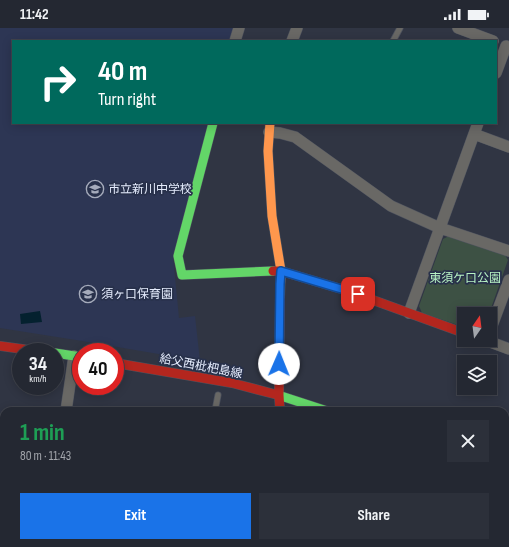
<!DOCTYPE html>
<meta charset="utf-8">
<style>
:root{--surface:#242832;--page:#2c303a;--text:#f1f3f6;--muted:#a3a6ac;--line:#41444d;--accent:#1a73e8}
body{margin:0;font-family:"Sofia Sans Condensed","Noto Sans JP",sans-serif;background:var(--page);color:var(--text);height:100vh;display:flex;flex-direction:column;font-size:15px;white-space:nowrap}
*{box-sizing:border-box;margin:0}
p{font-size:13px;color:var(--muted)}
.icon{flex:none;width:22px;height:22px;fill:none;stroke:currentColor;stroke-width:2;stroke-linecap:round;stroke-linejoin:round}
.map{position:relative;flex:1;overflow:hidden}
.details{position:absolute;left:0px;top:379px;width:509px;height:140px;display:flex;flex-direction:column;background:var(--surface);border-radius:12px 12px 0 0;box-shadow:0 2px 10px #0003,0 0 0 1px var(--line)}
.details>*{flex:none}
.banner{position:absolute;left:12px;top:12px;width:485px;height:84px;border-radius:0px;box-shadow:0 2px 10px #0003,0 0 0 1px var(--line);background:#00695c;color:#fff;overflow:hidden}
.needle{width:26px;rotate:14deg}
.fabs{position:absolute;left:457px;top:279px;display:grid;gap:8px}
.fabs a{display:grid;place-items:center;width:40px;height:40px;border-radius:0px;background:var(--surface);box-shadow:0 2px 10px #0003,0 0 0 1px var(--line);font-size:20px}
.speed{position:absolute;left:12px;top:315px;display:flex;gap:8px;font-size:20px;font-weight:700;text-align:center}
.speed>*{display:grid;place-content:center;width:52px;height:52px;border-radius:50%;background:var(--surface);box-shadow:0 2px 10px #0003,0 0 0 1px var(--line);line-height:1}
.speed small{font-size:10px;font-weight:400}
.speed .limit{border:6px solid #d22;background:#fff;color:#111}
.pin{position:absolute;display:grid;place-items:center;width:34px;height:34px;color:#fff;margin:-17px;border-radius:8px;box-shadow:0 2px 6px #0006}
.me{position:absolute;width:44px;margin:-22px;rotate:1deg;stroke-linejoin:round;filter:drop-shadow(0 0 3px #0008)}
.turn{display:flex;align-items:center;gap:14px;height:84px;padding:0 20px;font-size:18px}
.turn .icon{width:52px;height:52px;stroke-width:2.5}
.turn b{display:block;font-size:28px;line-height:34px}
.round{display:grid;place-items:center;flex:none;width:42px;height:42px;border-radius:0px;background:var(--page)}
.headline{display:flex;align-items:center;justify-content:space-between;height:68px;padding:0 20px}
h1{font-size:24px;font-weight:700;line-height:30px;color:#1e9e55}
.button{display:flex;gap:8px;margin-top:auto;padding:8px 20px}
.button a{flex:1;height:46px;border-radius:0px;background:var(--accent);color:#fff;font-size:16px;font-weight:700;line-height:46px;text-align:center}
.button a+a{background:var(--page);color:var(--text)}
.status{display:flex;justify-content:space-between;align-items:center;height:28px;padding:0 20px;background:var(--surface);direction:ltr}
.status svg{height:11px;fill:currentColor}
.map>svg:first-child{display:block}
</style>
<div class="status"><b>11:42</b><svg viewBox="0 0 49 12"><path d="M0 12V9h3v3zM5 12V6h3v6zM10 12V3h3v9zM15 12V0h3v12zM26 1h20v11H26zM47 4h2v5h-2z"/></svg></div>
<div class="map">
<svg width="509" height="519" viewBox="0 0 509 519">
<rect width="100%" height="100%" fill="#303543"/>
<!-- built -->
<path fill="#2d3654" d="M0,0H235L231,13H13V95H209L173,228L179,290L195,288L200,333L76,312L0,300Z"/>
<!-- industrial -->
<path fill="#453435" d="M0,461H4V515H345L354,519H0Z"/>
<!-- green -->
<path fill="#3d5144" d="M449,208L505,227L508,232L489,286H464V299L422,285L419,278L443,211Z
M42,515H321L337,519H40Z"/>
<!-- water -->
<path fill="#04212f" d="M40,283L42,294L21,296L20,286Z"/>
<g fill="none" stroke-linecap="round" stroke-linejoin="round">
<defs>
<path id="lane" d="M393,13L400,0
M215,383L218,367
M32,519L34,515"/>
<path id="street" d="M458,0L493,13
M235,13L239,0
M292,13L297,0
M496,45L506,18
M269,104L280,105L295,109L391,178L440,200L509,223
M474,106L509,119
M409,285L478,95
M490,303L509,252
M485,312L509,321
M66,383L74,328
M0,451H4
M370,515L375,519
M461,515L496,519"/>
<path id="fast" d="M213,95L178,228L182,247L273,243
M55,325L81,329
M278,367L327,383"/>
<path id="slow" d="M270,95L268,123L272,188L281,243L280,269
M505,452L509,453"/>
<path id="jam" d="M273,243H281L348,263L464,305
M280,269L279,367L280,383
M0,318L44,324
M115,335L232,355L278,367"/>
</defs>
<!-- lane casing -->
<use href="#lane" stroke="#4e535f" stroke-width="7"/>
<!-- street casing -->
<use href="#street" stroke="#4e535f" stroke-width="12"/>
<!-- fast casing -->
<use href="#fast" stroke="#4e535f" stroke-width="10"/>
<!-- slow casing -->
<use href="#slow" stroke="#4e535f" stroke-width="10"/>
<!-- jam casing -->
<use href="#jam" stroke="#4e535f" stroke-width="10"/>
<!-- lane -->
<use href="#lane" stroke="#696865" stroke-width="5.5"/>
<!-- street -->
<use href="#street" stroke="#696865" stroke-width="11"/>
<!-- fast -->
<use href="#fast" stroke="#63d668" stroke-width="9"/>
<!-- slow -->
<use href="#slow" stroke="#ff974d" stroke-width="9"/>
<!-- jam -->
<use href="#jam" stroke="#b3261e" stroke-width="9"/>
</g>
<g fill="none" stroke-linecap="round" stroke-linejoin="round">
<defs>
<path id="route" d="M279,336L280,256L281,243L358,266"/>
</defs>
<!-- route casing -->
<use href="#route" stroke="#114b97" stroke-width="10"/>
<!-- route -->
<use href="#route" stroke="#1a73e8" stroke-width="7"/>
</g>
<!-- icons -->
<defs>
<symbol id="school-ring" viewBox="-11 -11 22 22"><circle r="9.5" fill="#28314b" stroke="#a5abbb" stroke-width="1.5"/><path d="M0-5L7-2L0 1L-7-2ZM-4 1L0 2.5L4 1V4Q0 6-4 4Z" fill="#a5abbb"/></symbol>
</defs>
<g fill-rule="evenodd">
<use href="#school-ring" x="85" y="151" width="20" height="20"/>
<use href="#school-ring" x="78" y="256" width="20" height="20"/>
</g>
<g text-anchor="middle" stroke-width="3.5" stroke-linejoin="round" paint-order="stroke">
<!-- poi labels -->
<g font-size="12" fill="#e4ebfc" stroke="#28314b" text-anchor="start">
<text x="108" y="165">市立新川中学校</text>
<text x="101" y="270">須ヶ口保育園</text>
</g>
<!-- park labels -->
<g font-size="12" fill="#b7f2c3" stroke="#28314b">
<text x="465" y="254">東須ケ口公園</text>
</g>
<!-- street labels -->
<g font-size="12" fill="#e4ebfc" stroke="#28314b">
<text transform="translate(201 338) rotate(11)" y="4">給父西枇杷島線</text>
</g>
</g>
</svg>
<div class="fabs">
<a><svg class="needle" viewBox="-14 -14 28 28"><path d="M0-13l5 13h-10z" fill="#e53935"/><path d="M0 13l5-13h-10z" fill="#a3a6ac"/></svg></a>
<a><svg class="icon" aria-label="layers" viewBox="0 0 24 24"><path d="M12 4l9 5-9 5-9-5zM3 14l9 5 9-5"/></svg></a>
</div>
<div class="speed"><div>34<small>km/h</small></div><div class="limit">40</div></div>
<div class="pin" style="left:358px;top:266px;background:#d93025"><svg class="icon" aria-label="arrive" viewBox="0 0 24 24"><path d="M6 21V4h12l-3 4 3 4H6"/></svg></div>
<svg class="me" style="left:279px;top:336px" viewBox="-20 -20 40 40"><circle r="19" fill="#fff"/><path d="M0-13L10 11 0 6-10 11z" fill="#1a73e8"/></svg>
<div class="banner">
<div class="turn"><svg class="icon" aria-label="right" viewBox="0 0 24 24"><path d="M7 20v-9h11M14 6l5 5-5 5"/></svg><div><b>40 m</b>Turn right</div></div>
</div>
<section class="details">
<div class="headline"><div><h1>1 min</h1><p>80 m · 11:43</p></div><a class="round"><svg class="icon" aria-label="close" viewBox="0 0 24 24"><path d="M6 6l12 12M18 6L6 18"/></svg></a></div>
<div class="button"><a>Exit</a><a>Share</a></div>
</section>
</div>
